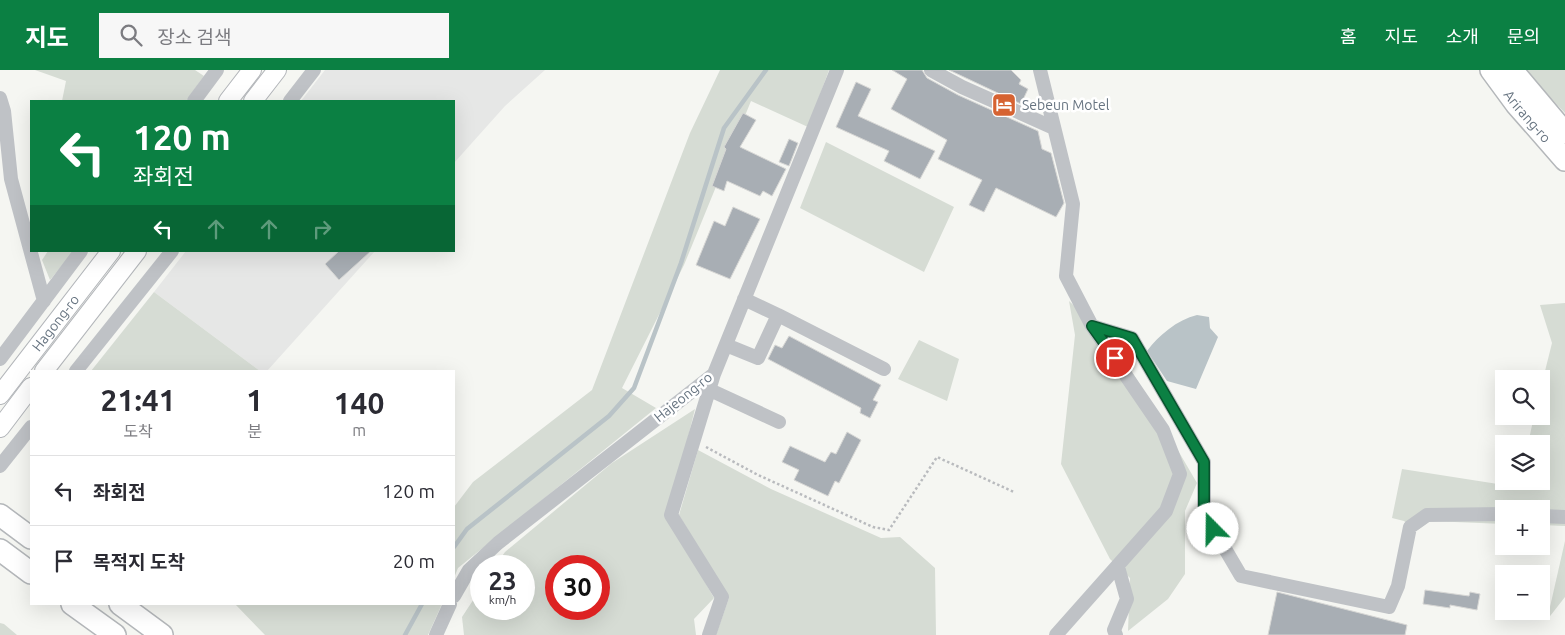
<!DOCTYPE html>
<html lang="ko">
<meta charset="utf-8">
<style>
:root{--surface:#fff;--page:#f7f7f7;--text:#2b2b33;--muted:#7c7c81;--line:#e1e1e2;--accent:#0b8043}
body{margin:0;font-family:Ubuntu,"Noto Sans KR",sans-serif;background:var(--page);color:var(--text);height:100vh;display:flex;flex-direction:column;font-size:19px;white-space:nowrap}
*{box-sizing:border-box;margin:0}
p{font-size:16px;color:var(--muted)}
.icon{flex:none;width:28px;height:28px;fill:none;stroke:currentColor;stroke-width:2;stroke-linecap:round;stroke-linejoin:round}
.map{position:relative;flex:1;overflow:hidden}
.details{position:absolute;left:30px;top:300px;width:425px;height:235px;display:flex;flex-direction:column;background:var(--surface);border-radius:0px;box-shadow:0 5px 20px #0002}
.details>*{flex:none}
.guide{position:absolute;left:30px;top:30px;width:425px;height:152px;border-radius:0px;box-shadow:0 5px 20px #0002;background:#0b8043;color:#fff;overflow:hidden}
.tools{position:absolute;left:1495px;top:300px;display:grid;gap:10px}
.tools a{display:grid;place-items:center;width:55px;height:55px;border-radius:0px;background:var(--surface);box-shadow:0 5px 20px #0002;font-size:25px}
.speed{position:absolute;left:470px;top:485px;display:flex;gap:10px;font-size:25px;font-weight:700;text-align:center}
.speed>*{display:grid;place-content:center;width:65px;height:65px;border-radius:50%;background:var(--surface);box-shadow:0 5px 20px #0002;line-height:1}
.speed small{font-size:12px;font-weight:400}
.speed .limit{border:8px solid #d22;background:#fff;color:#111}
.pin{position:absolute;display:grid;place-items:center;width:42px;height:42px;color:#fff;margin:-21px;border:2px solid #fff;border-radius:50%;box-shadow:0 1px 5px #0007}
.me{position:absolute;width:55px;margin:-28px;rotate:338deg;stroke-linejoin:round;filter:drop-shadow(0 0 4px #0008)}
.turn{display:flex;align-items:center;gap:18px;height:105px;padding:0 20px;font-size:22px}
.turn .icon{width:65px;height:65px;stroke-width:2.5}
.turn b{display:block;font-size:35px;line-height:42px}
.lanes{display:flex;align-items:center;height:48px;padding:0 20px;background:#0003;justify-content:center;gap:25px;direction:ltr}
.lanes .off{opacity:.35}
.eta{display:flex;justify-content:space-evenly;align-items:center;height:85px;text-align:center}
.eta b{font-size:30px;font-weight:700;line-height:35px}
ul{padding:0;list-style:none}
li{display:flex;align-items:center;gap:15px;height:70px;padding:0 20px;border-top:1px solid var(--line)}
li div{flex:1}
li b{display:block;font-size:19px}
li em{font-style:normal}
header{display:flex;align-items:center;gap:30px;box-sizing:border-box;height:70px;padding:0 25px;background:var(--accent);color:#fff}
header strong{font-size:24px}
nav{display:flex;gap:28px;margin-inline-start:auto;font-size:18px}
.search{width:350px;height:45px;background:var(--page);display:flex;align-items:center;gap:12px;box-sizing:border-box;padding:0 18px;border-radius:0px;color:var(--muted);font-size:19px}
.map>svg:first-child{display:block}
</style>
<header>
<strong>지도</strong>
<div class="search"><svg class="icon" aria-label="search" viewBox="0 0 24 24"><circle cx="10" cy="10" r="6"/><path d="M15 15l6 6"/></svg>장소 검색</div>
<nav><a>홈</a><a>지도</a><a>소개</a><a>문의</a></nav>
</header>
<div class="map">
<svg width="1565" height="565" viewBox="0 0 1565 565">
<rect width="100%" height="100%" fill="#f5f6f2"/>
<!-- built -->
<path fill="#e6e7e6" d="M325,0H545L505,36L454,93V31H301Z
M186,181H375L267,301H260L154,222Z"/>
<!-- green -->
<path fill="#d6dcd4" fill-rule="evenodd" d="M35,0H195L204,6L186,31H62L66,11Z
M720,0H829L808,57L751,31L684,195L622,318L656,338L458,498L454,508V437L473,412L592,320L690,63Z
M1525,0H1565V43L1527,3Z
M826,72L954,137L924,202L800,138Z
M48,181H74L50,210L42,190Z
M154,222L260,301H91Z
M1069,231L1117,276L1197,413L1185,441V504L1168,529L1128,561L1130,508L1110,489L1061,394L1075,265Z
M1565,233V456L1541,455V439H1504V454L1430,451L1416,461L1404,451L1392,448L1402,399L1517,417L1519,411H1541V374H1528L1534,346H1541V317L1552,273L1540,235Z
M919,270L959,289L947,331L898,309Z
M695,339L668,447L714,528L694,549L696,565H464L462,547L481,518V539H524V496H495L505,482L612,393ZM556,496H599V539H556Z
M698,380L771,419L881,468L900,467L935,498L936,565H716L729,528L679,445Z
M1565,471V527L1547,550Z
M235,534H442L428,565H265Z
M0,553L4,554L17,565H0Z"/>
<!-- water -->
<path fill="#b9c3c7" d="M1197,245L1209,247L1210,258L1218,267L1196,319L1167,311L1147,281C1159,265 1177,250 1197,245Z"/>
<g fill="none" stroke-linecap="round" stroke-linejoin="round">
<!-- stream -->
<path stroke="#b9c3c7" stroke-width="4.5" d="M454,477L467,459L609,346L634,318L681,193L724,58L766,0
M405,565L422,534"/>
</g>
<!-- building -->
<path fill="#a8aeb4" stroke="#d7d7d5" d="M892,0H922L927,8L958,25L1038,61L1042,79L1051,83L1064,133L1056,147L996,118L984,142L969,135L982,110L938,89L947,70L891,39L907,9Z
M949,0H1011L1021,10L1019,14L1028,19L1021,34Z
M856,12L871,19L858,46L935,81L920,109L884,91L889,81L836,57Z
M743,43L756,50L740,77L786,99L772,126L763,121L760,126L727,111L724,121L712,116L726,79L724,77Z
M789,69L798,73L789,96L779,92Z
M733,137L760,149L730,209L696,195L714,151L725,156Z
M339,181H371L339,210L325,194Z
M789,266L881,315L873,330L878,332L870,348L860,343L861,338L768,289L775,275L782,278Z
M847,362L861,370L839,413L835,411L828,426L794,410L799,400L782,392L790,376L825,392L831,382L836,384Z
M1425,520L1469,526L1470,522L1480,524L1477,540L1450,535V538L1423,534Z
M1277,522L1407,555L1405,565H1268Z"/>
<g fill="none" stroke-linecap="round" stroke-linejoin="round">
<defs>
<g id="major">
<path d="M228,31L252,0"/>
<path d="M253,31L277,0"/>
<path d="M44,301L137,181"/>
<path id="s1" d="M0,325L111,181"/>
<path d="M0,358L31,317"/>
</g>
<g id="highway">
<path id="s2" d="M1491,0L1516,34L1565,90"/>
<path d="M1512,0L1565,63"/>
<path d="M0,445L31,468"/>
<path d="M0,480L31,503"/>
<path d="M72,534L115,565"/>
<path d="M120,534L162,565"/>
</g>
</defs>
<!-- major casing -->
<use href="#major" stroke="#b3b6ba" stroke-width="20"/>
<!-- highway casing -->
<use href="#highway" stroke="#b4b7ba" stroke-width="24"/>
<!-- path -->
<path stroke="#b9bbbe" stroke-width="2.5" stroke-dasharray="2.5 2.5" stroke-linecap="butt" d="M706,377L758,405L873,457L889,460L937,387L1014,422"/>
<!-- minor -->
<path stroke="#bfc2c6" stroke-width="14" d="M931,0L962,17L1054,58
M1040,0L1073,134L1066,206L1092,256L1163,360L1180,404L1166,441L1056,565
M0,28L4,41L11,109L44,231
M194,31L217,0
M290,31L314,0
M744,229L778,245
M1092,256L1132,268L1204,392V443L1241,506L1389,537L1398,516L1410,457L1427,445L1504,444
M726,275L758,288L778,245L884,299
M0,289L81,181
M76,301L172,181
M710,320L779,352
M0,396L31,357
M1541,446L1565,447
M454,526L469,500L498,473L714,304L837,0
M436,565L450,534
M709,565L722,527L671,445L714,304
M1116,565L1114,560L1127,529L1118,497"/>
<!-- major -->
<use href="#major" stroke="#fff" stroke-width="18"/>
<!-- highway -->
<use href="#highway" stroke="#fff" stroke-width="21"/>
</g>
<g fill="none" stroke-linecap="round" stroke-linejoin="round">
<defs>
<path id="route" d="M1115,288L1092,256L1132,268L1204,392V443L1213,459"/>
</defs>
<!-- route casing -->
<use href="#route" stroke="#07532c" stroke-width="12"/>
<!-- route -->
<use href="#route" stroke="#0b8043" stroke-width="9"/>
</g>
<!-- icons -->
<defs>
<symbol id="hotel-square" viewBox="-11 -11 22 22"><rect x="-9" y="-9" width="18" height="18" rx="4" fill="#d66332" stroke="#fff"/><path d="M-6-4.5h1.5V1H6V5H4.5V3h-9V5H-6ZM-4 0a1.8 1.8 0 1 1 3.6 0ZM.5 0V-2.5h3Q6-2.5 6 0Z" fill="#fff"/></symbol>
</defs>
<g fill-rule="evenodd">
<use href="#hotel-square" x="990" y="21" width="28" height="28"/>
</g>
<g text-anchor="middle" stroke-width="5" stroke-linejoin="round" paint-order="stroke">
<!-- poi labels -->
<g font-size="14" fill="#677481" stroke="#fff" text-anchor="start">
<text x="1022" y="40">Sebeun Motel</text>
</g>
<!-- street labels -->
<g font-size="14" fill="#677481" stroke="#fff">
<text dy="5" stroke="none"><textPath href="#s2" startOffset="59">Arirang-ro</textPath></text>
<text dy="5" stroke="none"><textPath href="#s1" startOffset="91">Hagong-ro</textPath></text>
<text transform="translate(683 327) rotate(-39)" y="5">Hajeong-ro</text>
</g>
</g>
</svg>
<div class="tools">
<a><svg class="icon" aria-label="search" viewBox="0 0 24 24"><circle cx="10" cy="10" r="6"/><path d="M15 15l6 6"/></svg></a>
<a><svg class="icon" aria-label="layers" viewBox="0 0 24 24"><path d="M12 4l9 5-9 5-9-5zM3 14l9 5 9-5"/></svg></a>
<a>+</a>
<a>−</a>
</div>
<div class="speed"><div>23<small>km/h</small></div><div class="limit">30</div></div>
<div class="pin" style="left:1115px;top:288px;background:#d93025"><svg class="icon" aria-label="arrive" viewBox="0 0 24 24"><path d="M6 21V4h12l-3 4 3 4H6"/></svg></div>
<svg class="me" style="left:1213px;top:459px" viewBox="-20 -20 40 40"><circle r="19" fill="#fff"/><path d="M0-13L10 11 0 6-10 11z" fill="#0b8043"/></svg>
<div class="guide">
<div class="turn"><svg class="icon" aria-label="left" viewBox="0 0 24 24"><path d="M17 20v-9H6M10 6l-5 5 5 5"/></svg><div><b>120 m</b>좌회전</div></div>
<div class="lanes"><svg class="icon" aria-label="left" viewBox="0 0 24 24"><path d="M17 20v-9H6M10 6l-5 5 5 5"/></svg><svg class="icon off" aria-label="ahead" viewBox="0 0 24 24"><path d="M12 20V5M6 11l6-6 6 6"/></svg><svg class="icon off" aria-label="ahead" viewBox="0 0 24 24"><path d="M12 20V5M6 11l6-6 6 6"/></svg><svg class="icon off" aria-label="right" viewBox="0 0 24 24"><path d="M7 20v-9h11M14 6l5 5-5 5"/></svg></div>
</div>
<section class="details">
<div class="eta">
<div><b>21:41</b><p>도착</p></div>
<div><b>1</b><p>분</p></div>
<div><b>140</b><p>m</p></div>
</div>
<ul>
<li><svg class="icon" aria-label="left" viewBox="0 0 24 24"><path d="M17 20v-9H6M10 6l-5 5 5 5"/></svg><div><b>좌회전</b></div><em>120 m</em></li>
<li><svg class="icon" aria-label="arrive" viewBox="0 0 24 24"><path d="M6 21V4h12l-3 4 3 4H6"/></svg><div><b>목적지 도착</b></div><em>20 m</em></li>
</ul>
</section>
</div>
